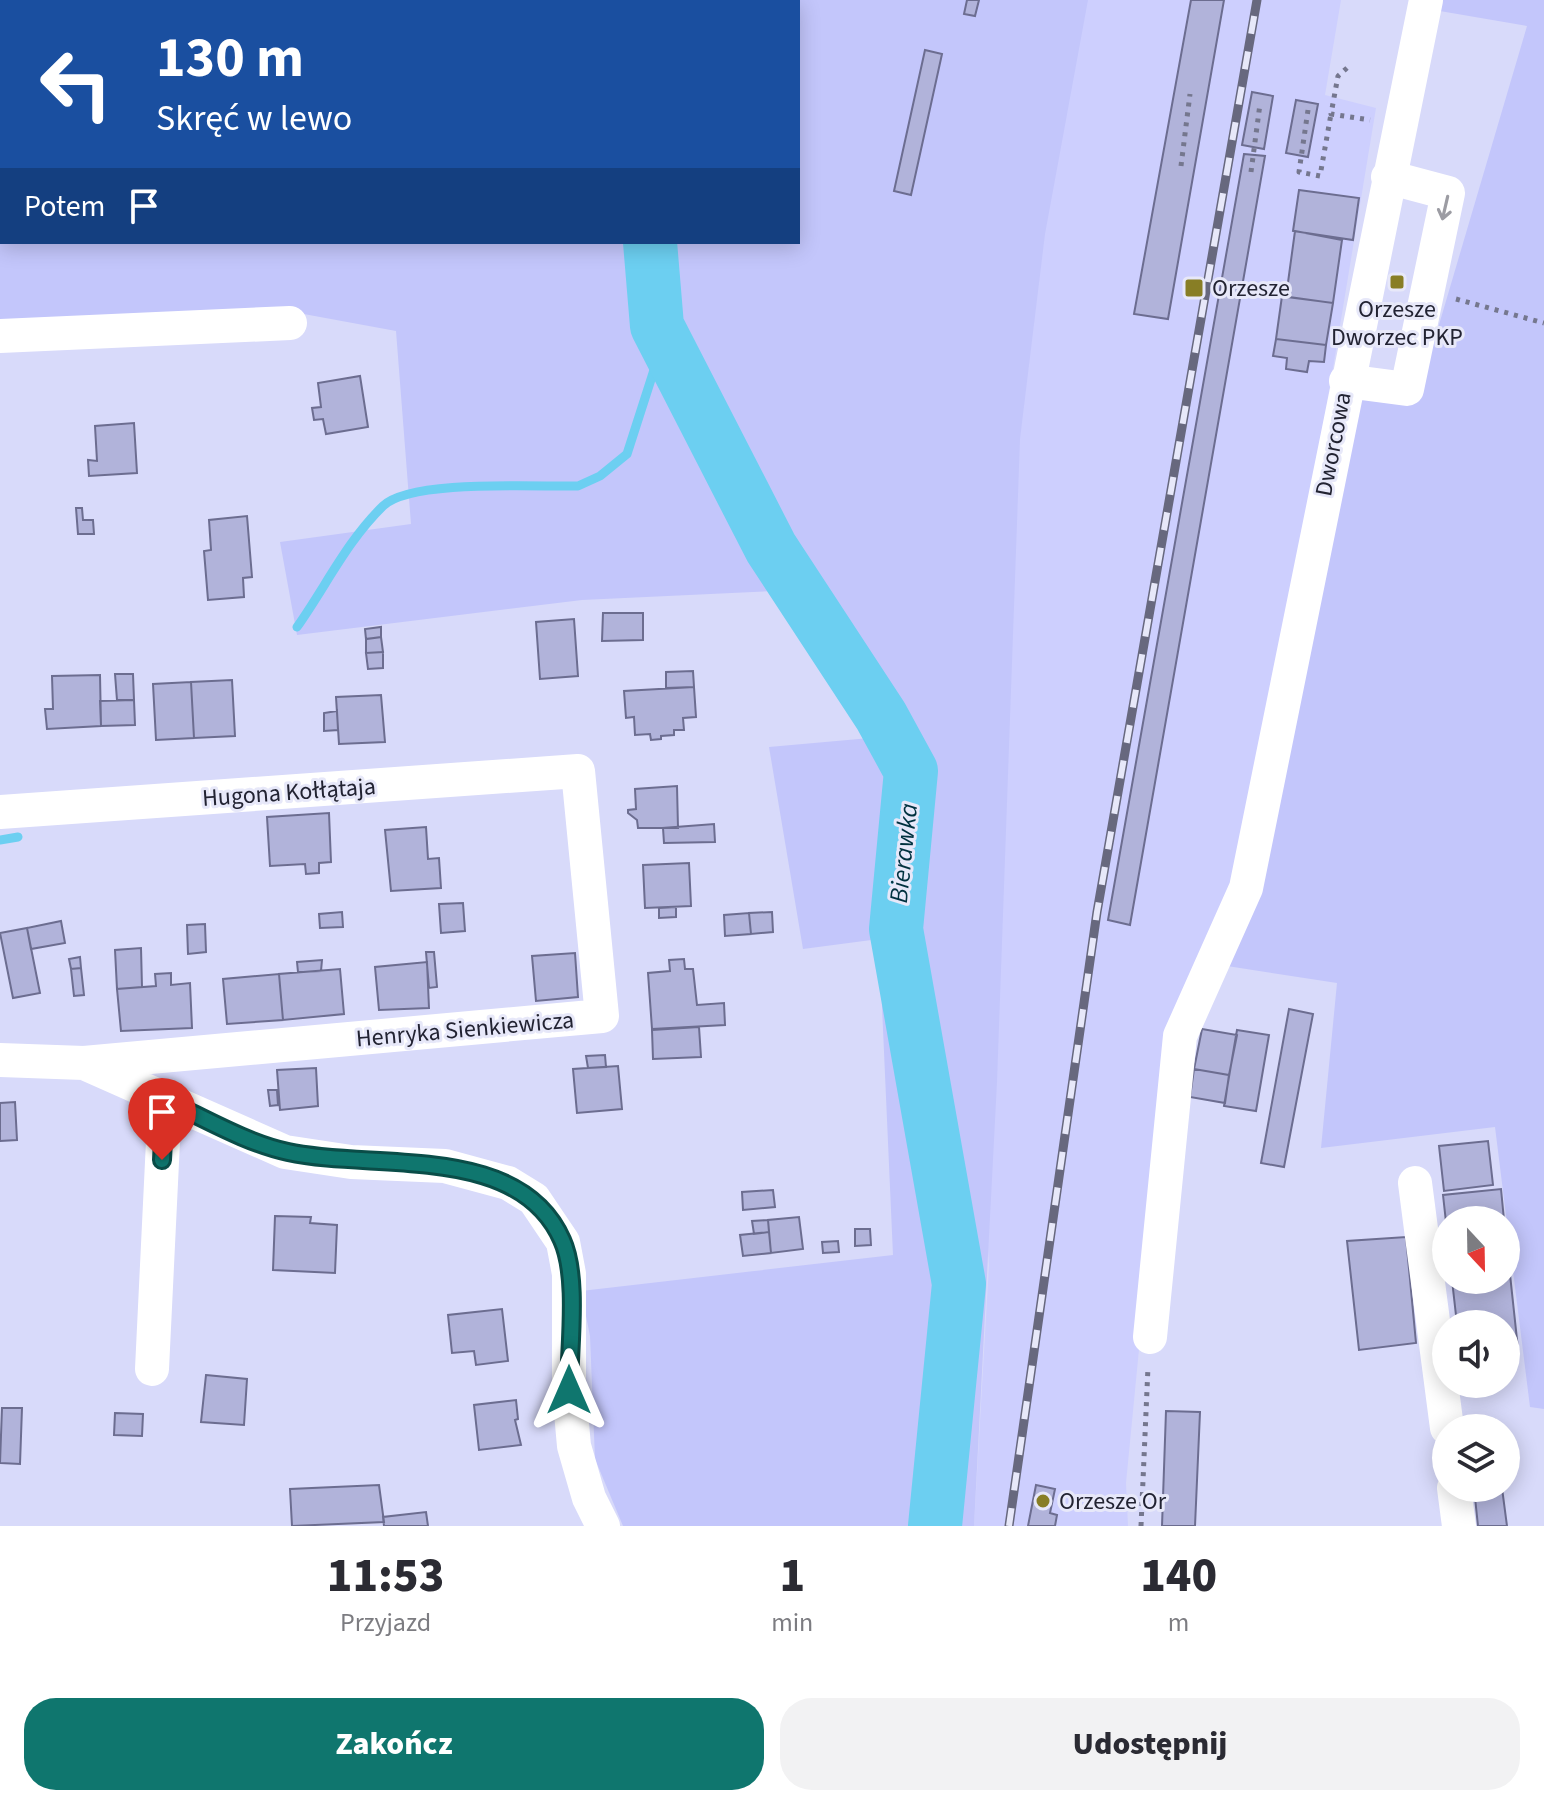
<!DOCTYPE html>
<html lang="pl">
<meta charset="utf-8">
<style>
:root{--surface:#fff;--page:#f2f2f3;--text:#2b2b33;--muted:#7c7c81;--accent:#0f766e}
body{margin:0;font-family:"Source Sans 3",sans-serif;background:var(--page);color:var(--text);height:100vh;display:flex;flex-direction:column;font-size:30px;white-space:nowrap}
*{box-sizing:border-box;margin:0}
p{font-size:26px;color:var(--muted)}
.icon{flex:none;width:44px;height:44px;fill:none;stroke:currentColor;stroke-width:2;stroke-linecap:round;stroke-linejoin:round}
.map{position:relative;height:1526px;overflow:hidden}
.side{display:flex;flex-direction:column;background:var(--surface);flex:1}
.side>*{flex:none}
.top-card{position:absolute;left:0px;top:0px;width:800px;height:244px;box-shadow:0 4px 20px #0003;background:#1a4fa0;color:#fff;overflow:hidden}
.needle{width:52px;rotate:158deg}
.buttons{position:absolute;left:1432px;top:1206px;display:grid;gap:16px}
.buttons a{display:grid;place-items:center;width:88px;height:88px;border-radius:50%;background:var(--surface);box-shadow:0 4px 20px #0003;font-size:40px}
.pin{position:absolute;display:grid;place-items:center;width:68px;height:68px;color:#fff;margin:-82px -34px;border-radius:50% 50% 50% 0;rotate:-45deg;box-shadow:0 0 8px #0007}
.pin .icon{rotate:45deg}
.me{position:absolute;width:88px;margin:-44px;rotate:0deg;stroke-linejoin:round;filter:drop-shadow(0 0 6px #0008)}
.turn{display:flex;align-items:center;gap:28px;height:168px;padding:0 24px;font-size:36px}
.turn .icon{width:104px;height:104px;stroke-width:2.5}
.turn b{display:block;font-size:56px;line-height:68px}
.then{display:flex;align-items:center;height:76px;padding:0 24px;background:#0003;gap:16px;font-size:30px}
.eta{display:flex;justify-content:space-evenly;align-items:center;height:136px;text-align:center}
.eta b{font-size:48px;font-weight:800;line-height:56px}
.cta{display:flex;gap:16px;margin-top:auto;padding:16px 24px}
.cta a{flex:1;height:92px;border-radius:32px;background:var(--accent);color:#fff;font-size:32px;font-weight:800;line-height:92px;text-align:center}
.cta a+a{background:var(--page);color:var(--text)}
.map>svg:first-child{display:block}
</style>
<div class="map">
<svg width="1544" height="1526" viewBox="0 0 1544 1526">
<rect width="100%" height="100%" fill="#d8dafa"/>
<!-- built -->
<path fill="#cdcffe" d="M906,0H1341L1325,95L1376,108L1330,386L1239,883L1169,1041L1126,1483L1128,1526H974L989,1265Z"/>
<!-- green -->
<path fill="#c3c6fb" d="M11,0H331L11,2Z
M692,0H1088L1045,234L1020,439L997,1082L974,1526H623L595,1459L590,1336L581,1291L893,1255L879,939L803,949L769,747L870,738L775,591L582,600L297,635L280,542L411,524L396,331L282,310L0,325V208L2,242H798V2Z
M1436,0H1544V1409L1530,1407L1495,1127L1321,1148L1337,983L1227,966L1357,389L1418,396L1527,26L1434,10Z"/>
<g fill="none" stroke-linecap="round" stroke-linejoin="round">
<!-- stream -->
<path stroke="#6ccff1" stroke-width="9" d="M297,627C326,586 347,541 383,506C411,479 536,487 578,486L600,476L627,454L664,339
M0,840L18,837"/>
<!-- river -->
<path stroke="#6ccff1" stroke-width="54" d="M713,2L715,0
M650,242L657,326L771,548L881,716L911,771L896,929L959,1284L935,1526"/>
</g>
<!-- building -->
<path fill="#b1b3da" stroke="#6c6d90" stroke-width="2" d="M967,0H979L975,16L964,14Z
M1191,0H1224L1168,319L1134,314Z
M925,50L942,54L911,195L894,191Z
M1252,92L1273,96L1264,149L1242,145Z
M1296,100L1318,104L1308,157L1286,153Z
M0,113L2,114V176H0Z
M1244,154L1265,156L1130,925L1108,920Z
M1299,190L1359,198L1353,240L1293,231Z
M1295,231L1342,240L1333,303L1286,297Z
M1282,296L1333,303L1326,345L1276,339Z
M1276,339L1326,345L1324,362L1309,361L1307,372L1286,369L1287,358L1273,356Z
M360,376L368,427L326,434L323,419L314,420L312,408L321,407L318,383Z
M134,423L137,473L89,476L88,460L97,461L95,426Z
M76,508H82L83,520H93L94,534H78Z
M247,516L252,577L243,578L244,597L208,600L204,551L211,550L209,520Z
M603,613H643V640L602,641Z
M574,619L578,676L540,679L536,622Z
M381,627V637L366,639L365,629Z
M381,637L383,652L366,653V639Z
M383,652V668L368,669L366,653Z
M693,671L694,687L666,688V672Z
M115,674H133L134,700H117Z
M100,675L101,726L47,729L45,709H53L52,676Z
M232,680L235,736L194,738L191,682Z
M191,682L194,738L156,740L153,684Z
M694,687L696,717L683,718L684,730H674V735L661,736V739L651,740L650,734L635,735L634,717L626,718L624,691Z
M381,695L385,742L339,744L336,697Z
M134,700L135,725L101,726L100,701Z
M337,711L338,730L324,731V713Z
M677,786L678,828H638L637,820L628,813V810L636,809L635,789Z
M329,813L331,862L319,863V873L306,874L305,864L270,866L267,817Z
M714,824L715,842L664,843L663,828Z
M426,827L428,859L439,858L441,888L391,891L385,830Z
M689,863L691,906L645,908L643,865Z
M463,903L465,931L441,933L439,904Z
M676,907V917L659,918V908Z
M342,912L343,927L320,928L319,914Z
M772,912L773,932L751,934L749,913Z
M749,913L751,934L725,936L724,915Z
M61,921L65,943L31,949L27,928Z
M205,924L206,952L188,954L187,925Z
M27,928L40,993L13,998L0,933Z
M141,948L142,987L117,989L115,950Z
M426,952H434L437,987L429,988Z
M575,953L578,997L536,1001L532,956Z
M80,957L81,968L71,969L69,959Z
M684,959L685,969H693L697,1005L724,1003L725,1025L652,1029L648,973L670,971L669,960Z
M322,960L321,971L298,972L297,962Z
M427,962L429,1008L379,1010L375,967Z
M81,968L84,995L74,996L71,969Z
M340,969L344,1014L283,1020L279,974Z
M171,973V985L190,983L192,1028L121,1031L117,989L156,986L155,974Z
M279,974L283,1020L227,1024L223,979Z
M1289,1009L1313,1014L1284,1167L1261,1163Z
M699,1027L701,1057L653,1059L652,1030Z
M1202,1029L1237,1035L1229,1075L1194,1069Z
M1237,1030L1269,1035L1256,1111L1224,1106Z
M605,1055L606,1067L588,1068L586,1056Z
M618,1066L622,1109L577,1113L573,1069Z
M316,1068L318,1106L280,1110L277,1070Z
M1194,1069L1229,1075L1225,1103L1190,1097Z
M268,1090H277L278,1105L270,1106Z
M15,1102L17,1140L0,1141V1103Z
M1488,1141L1493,1185L1444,1191L1439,1146Z
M1501,1189L1504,1220L1446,1222L1443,1195Z
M773,1190L775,1207L743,1210L742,1192Z
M275,1216L311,1217L310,1223L337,1225L335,1273L273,1270Z
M799,1217L803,1249L771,1253L768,1220Z
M768,1220L769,1232L754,1234L752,1221Z
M855,1229H870L871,1245L855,1246Z
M769,1232L771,1253L743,1256L740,1235Z
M1406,1237L1416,1343L1359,1350L1347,1241Z
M1506,1237L1518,1349L1506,1351V1324H1457L1452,1280H1506Z
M838,1241L839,1252L823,1253L822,1242Z
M502,1309L508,1361L476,1365L474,1351L452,1353L448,1315Z
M206,1375L247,1379L244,1425L201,1422Z
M516,1400L518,1419L515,1420L521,1445L479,1450L474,1405Z
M2,1408H22L20,1464L0,1463Z
M1166,1411L1200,1412L1195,1526H1162Z
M115,1413L143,1414L142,1436L114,1435Z
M1495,1420L1496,1428H1467V1424Z
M379,1485L384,1522L292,1526L290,1489Z
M1036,1485L1055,1489L1050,1513L1057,1515L1055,1526H1028Z
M1474,1488H1502L1507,1526H1478Z
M426,1512L428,1526H384L383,1517Z"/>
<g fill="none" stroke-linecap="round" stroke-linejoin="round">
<!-- path -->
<path stroke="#75778e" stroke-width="5" stroke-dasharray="4 6" stroke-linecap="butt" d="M1347,68L1338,76L1331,114L1370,120
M1308,110L1299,172L1320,176L1331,114
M1181,166L1190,94
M1251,172L1260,104
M1456,299L1544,323
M1141,1526L1148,1367"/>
<!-- minor -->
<path stroke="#fff" stroke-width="34" d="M0,51H2
M0,336L290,323
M1346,381L1407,389L1448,193L1388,177
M0,812L578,771L602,1016L84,1063
M0,1060L84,1063L285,1152L351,1162L445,1166L508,1183L534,1199L563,1242L569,1274V1390L574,1446L589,1498L603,1526
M1415,1183L1447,1428
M1150,1337L1180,1036L1246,888L1426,0
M152,1369L165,1100
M1454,1488L1459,1526"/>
<defs>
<path id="rail" d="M1009,1526L1097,912L1257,0"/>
</defs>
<!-- rail casing -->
<use href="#rail" stroke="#67687e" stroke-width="9"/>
<!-- rail -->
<use href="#rail" stroke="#e7e8f9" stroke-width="6" stroke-dasharray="18" stroke-linecap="butt"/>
</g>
<!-- one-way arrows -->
<defs><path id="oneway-shaft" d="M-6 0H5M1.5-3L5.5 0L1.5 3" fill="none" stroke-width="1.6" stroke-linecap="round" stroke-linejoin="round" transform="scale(2)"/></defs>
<use stroke="#9c9ca3" href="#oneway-shaft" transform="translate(1445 208) rotate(103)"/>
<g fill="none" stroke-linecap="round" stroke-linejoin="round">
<defs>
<path id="route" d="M162,1160L165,1100C204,1118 246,1143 288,1152C374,1171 519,1142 562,1240C579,1277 569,1349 569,1390"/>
</defs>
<!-- route casing -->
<use href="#route" stroke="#0a4d48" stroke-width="20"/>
<!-- route -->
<use href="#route" stroke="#0f766e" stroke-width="14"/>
</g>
<!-- markers -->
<g fill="#887e25" stroke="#e7e8f9" stroke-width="3">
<rect x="1389" y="274" width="16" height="16" rx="4"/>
<rect x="1184" y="278" width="20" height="20" rx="4"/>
<circle cx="1043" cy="1501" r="8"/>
</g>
<g text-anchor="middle" stroke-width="6" stroke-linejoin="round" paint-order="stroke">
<!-- poi labels -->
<g font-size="24" fill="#222332" stroke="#e7e8f9" text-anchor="start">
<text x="1212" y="296">Orzesze</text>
<text x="1397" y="317" text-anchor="middle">Orzesze<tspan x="1397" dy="28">Dworzec PKP</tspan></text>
<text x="1059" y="1509">Orzesze Or</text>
</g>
<!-- street labels -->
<g font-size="24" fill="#222332" stroke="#e7e8f9">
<text transform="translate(1333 444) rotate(-79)" y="8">Dworcowa</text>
<text transform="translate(289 792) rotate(-4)" y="8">Hugona Kołłątaja</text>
<text transform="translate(465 1029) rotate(-5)" y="8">Henryka Sienkiewicza</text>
</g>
<!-- water labels -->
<g font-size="26" font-style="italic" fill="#00313f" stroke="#e7e8f9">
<text transform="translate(903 853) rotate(-84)" y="9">Bierawka</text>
</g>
</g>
</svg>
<div class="buttons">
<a><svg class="needle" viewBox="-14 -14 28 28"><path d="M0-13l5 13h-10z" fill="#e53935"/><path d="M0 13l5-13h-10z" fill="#7c7c81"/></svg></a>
<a><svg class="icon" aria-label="sound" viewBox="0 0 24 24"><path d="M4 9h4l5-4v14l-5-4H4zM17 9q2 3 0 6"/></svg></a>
<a><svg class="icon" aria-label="layers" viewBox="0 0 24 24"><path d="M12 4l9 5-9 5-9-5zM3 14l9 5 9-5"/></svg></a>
</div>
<div class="pin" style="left:162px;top:1160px;background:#d93025"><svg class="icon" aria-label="arrive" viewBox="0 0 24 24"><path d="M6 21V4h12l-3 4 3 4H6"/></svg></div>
<svg class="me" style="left:569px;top:1390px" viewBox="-20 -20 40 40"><path d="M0-17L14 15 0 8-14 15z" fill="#0f766e" stroke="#fff" stroke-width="4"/></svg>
<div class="top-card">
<div class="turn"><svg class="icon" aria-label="left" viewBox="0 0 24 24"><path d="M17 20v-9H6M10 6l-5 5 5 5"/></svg><div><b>130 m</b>Skręć w lewo</div></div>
<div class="then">Potem<svg class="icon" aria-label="arrive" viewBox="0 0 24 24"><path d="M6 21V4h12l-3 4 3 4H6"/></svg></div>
</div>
</div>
<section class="side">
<div class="eta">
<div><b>11:53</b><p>Przyjazd</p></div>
<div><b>1</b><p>min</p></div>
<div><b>140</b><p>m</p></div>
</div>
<div class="cta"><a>Zakończ</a><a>Udostępnij</a></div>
</section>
